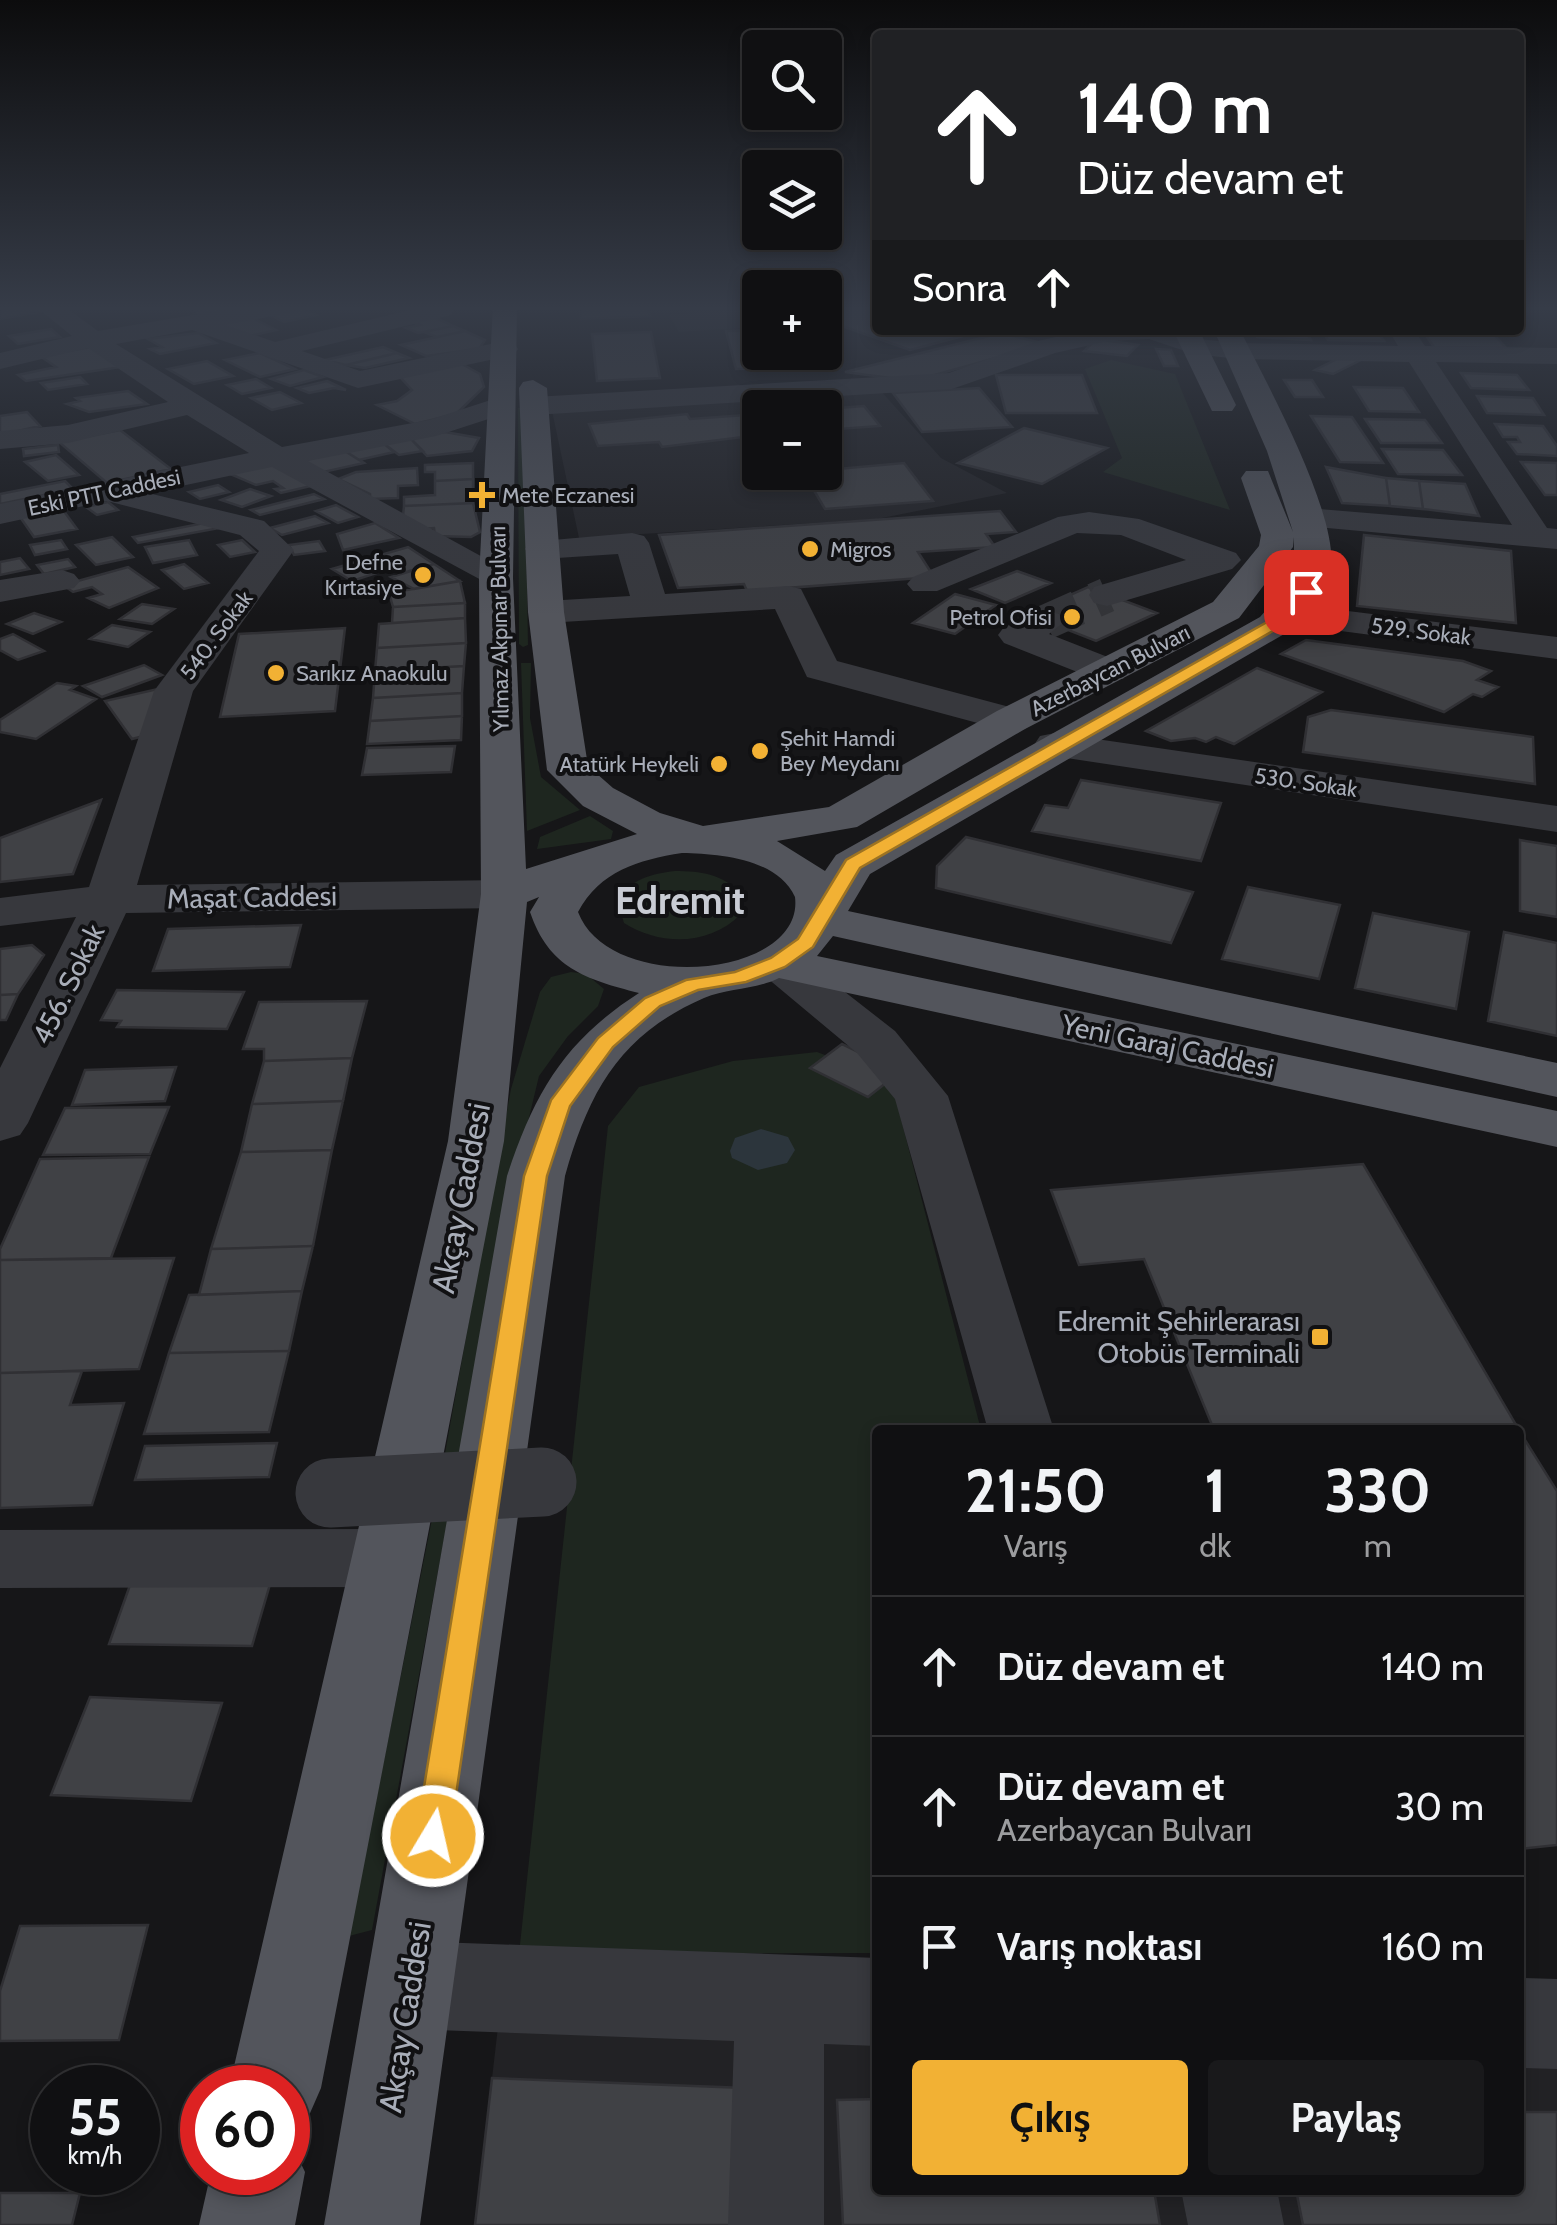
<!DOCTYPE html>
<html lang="tr">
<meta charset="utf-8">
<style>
:root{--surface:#101012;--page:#19191b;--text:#f1f3f6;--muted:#9c9d9f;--line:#303032;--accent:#f2b134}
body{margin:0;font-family:Cabin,sans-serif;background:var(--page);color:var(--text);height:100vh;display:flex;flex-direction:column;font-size:38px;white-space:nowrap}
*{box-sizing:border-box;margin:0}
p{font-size:32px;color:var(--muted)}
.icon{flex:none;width:55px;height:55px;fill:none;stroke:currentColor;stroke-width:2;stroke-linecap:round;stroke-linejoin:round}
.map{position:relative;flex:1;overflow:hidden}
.sheet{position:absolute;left:872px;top:1425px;width:652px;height:770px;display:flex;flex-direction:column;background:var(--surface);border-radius:10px;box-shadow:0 5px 15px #0003,0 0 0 2px var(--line)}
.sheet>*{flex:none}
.banner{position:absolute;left:872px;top:30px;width:652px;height:305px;border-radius:10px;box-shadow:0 5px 15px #0003,0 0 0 2px var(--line);background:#202124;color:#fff;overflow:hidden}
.fabs{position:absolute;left:742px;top:30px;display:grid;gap:20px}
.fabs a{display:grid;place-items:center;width:100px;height:100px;border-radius:10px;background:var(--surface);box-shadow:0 5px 15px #0003,0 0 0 2px var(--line);font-size:50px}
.speed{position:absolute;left:30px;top:2065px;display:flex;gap:20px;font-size:50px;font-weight:700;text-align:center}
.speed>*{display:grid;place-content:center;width:130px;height:130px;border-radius:50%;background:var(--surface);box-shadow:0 5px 15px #0003,0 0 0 2px var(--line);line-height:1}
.speed small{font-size:25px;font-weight:400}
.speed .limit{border:15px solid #d22;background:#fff;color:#111}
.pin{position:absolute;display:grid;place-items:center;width:85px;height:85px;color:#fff;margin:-42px;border-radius:20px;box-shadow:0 5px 15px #0006}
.me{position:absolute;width:110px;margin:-55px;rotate:9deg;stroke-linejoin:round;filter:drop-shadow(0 0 8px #0008)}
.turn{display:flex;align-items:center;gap:35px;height:210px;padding:0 40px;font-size:45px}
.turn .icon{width:130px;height:130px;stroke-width:2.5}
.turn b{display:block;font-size:70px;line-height:85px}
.then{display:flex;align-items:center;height:95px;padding:0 40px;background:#0003;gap:20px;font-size:38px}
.eta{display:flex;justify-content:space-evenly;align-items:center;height:170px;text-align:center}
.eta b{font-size:60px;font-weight:700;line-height:70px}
.primary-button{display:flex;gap:20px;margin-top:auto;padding:20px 40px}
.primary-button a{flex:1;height:115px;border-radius:10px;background:var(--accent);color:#111;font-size:40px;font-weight:700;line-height:115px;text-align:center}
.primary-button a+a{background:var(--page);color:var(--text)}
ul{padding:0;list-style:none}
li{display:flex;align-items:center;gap:30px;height:140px;padding:0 40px;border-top:2px solid var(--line)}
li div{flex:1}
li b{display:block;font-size:38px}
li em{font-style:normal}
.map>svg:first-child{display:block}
</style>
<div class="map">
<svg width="1557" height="2225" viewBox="0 0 1557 2225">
<rect width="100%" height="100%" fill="#161618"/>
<!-- built -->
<path fill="#222225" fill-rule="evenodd" d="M760,309V327L679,332L669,315Z
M880,390L941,458L1007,493L877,519L579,538L552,411ZM760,408H825V472H760Z
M504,1975L877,1996L878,2190H1520V2032L1557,2034V2225H475Z"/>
<!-- green -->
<path fill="#1e261f" d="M1111,360L1175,374L1230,510L1103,472L1122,458L1085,369Z
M518,408H524L528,645L523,647L519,644Z
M521,663H531L530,718L541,777L580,810L527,831Z
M590,816L613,831L611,839L537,849L540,837Z
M675,871C701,871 721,874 740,892L741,914C710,946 660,946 624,923L617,900C631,879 651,874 675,871Z
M571,972L586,974L604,989L598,1006L568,1036L539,1076L498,1246L372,1930L349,1936L444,1459L511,1089L540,992L551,977Z
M817,1052L891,1080L981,1430H878L877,1953L519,1954L608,1126L639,1087L733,1061Z"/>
<!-- water -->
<path fill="#2c353c" d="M761,1129L788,1137L795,1150L787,1163L758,1170L732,1158L730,1151L735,1138Z"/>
<!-- building -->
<path fill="#404145" stroke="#303034" stroke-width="2.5" d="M0,305H35L44,311L0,319Z
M184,305H269L197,315Z
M600,305H646L650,316L581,319L580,309L601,308Z
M864,305L878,310V330H938L959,337L910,350L825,320V314Z
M300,307L316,315L284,322L268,314Z
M251,317L276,330L250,336L217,324Z
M436,318L453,326L418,333L406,328L420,325L410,321Z
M453,326L465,331L437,337L424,332Z
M51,329L60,337L18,344L9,336Z
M760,330V352H811L816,367L736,369L726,331Z
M1254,330H1305L1311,340L1257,337Z
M1422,330H1490L1506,348L1434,347Z
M465,331L485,340L479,349L426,356L401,345Z
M1322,331H1377L1384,341L1328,340Z
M651,332L660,378L597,381L592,334Z
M198,333L216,343L160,354L150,349L162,347L148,339Z
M1001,333L1046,344L913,381L845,372Z
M1096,339L1138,345L1127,356L1084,351Z
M91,347L121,367L26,381L18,375L56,367L40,356Z
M383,347L397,353L346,365L325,360Z
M1156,349L1171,350L1178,366H1164Z
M260,353L295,369L260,377L225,360Z
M397,353L409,358L365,368L346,365Z
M1341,357L1361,360L1333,374L1315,370Z
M207,361L233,376L194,384L168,369Z
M460,363L480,374L484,387L456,414L415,424L377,405L397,401L412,390L399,376Z
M304,370L323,377L290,386L271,379Z
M1461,373L1517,375L1529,390L1471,388Z
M996,375H1082L1097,413H1006Z
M80,377L87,384L48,390L41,383Z
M256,379L271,388L242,394L227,385Z
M1284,380H1312L1323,397H1295Z
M327,381L346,390L334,388L309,393L297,388Z
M1354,387L1403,388L1419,412L1369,411Z
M979,388L1012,427L922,432L893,393Z
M128,391L147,404L89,412L67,404L80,401L76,398Z
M280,392L301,403L272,410L251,398Z
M1477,396L1533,398L1544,415L1487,413Z
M864,406L880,426L825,430V409Z
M27,412L40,426L0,435V416Z
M687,414L690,419L760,414V435L662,447L659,442L598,446L589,424Z
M1311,416L1352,417L1383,463L1340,462Z
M1365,419L1425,420L1442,443H1381Z
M1495,424L1543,426L1557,446V456L1517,454L1508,442H1520L1517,437H1503Z
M1024,428L1107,448L1042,484L958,463Z
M120,430L171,469L107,483L59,442Z
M445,432L479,438L472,451L427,456L410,438Z
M410,438L423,451L399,455L383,443Z
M383,443L394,452L359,460L345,451Z
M58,445L59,452L24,456L23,449Z
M1382,449L1443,450L1462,475L1398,474Z
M345,451L364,463L319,473L300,461Z
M56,455L79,475L48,481L25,462Z
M274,462L311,486L281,493L275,489L283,488L273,481L256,485L228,473Z
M1521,462L1557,463V495H1545Z
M473,463V479L435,481V472H425V465Z
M904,463L933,501L825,509L803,472Z
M1326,467L1386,478L1390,506L1342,503Z
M417,468L418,485L398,486V498L370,499V494L338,479L356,472Z
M1386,478L1419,481L1423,509L1390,506Z
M473,479V503L404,506V497L435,495V481Z
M65,481L73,489L0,504V494Z
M1419,481L1465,484L1479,516L1423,509Z
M218,485L229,492L200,499L189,492Z
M250,489L271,496L242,507L221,500Z
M314,494L324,499L260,515L251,510Z
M108,502L118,510L97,515L86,507Z
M473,503L480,532L471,537L435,536L434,528L422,529L403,516L404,506Z
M336,505L358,517L338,523L316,511Z
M63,510L77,529L34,537L20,517Z
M1000,511L1016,532L986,534L995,547L918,552L934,577L747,591L744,584L678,588L659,535Z
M315,516L328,523L282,535L270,528Z
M219,520L225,527L138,543L133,537Z
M375,523L399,538L343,550L337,534Z
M1364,535L1511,551L1516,623L1357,606Z
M112,537L133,557L96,565L76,545Z
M61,540L67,549L35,555L30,545Z
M189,540L197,555L153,563L145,547Z
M242,540L255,552L230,557L218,545Z
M319,541L325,551L294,555L289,545Z
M408,547L434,564L399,574L389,569L352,581L332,569Z
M20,558L29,569L0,575V562Z
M68,559L75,567L44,574L37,565Z
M184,564L208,583L184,589L162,570Z
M434,564L460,581L414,589L391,577Z
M128,567L158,588L109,608L88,598L102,594L92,587L73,592L63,585Z
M1017,571L1051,583L1005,603L971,589Z
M460,581L465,603L393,607L389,593Z
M1088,587L1157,613L1096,641L1027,614Z
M955,594L996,605L955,634L913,623Z
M465,603V618L392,623L393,607Z
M142,604L174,609L152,624L120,619Z
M34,613L61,622L33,634L7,624Z
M465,618L466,643L377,648L379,624Z
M112,625L150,632L128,647L90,639Z
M345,628L335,711L220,717L239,634Z
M13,634L44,651L18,660L0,650V639Z
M1306,640L1463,661L1491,671L1477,680L1498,687L1482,697L1473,694L1444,712L1281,654Z
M466,643L464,666L375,671L377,648Z
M144,665L162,675L102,697L83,686Z
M464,666L462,693L373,698L375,671Z
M1257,668L1322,692L1234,744L1216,737L1206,742L1195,738L1171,741L1146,731Z
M57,683L76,686L70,690L96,699L36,739L0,732V720Z
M162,688L159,732L132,739L105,701Z
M462,693V716L370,721L373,698Z
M1331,710L1533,737L1535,784L1303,752L1308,717Z
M462,716L461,740L367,744L370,721Z
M455,746L451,772L362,775L367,748Z
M1081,780L1221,803L1201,861L1032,831L1045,805L1068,808Z
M101,800L73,874L0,882V838Z
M966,837L1193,892L1171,943L936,888L937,866Z
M1520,840L1557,846V917L1520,911Z
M1248,887L1340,905L1319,979L1222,959Z
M1373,913L1469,932L1456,1009L1355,988Z
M301,925L290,967L153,971L168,929Z
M1504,932L1557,943V1036L1488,1021Z
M32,945L44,955L18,994L0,995V949Z
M117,990L244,992L227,1029L117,1027L121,1021L101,1020Z
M18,994L6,1020H0V995Z
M367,1001L352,1058L264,1061V1049H243L259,1002Z
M842,1044L900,1072L868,1097L810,1068Z
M352,1058L343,1101L252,1104L264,1061Z
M176,1067L165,1101L72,1105L85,1070Z
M343,1101L332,1150L241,1152L252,1104Z
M169,1107L150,1154L43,1155L65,1108Z
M332,1150L313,1246L211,1249L241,1152Z
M149,1157L111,1258L0,1260V1249L40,1159Z
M1363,1164L1519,1430H1214L1144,1259L1079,1265L1051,1190Z
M313,1246L302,1291L199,1295L211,1249Z
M174,1258L139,1369L0,1373V1260Z
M302,1291L289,1351L169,1353L189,1295Z
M289,1351L269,1432L144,1434L169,1353Z
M82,1371L70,1405L124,1403L92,1505L0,1508V1373Z
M1520,1432L1557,1491V1845L1520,1849Z
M277,1443L269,1477L135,1480L145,1446Z
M135,1571L273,1574L252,1646L109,1644Z
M90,1697L222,1703L191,1801L51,1795Z
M148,1925L119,2040L0,2041V1991L20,1926Z
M492,2078L745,2088L742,2225H475Z
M878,2099V2190H1154L1160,2225H843L837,2100Z
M1520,2112H1557V2225H1303L1296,2190H1520Z
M0,2193H80L72,2225H0Z"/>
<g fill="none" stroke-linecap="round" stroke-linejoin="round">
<!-- minor-tunnel -->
<path stroke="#333438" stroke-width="35" stroke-dasharray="35 18" stroke-linecap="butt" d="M1046,622L1107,595"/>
<!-- minor -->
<path fill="#37383d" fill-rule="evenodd" d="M34,305H62L98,331L252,305H307L295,312L225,325L275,342L432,305H451L454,310L451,315L302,351L360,371L505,341L514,343L518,349L514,355L358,388L192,330L116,344L282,447L429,420L500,397L514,406L510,412L436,436L308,461L508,571L513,578L508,585L496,588L272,467L148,493L264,521L294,550L193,691L137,885L504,880L521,884L527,894L521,904L504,908L126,913L28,1123L20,1135L0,1141V1068L76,917L0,926V898L89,887L154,691L259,551L240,535L107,501L0,524V504L249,453L187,415L68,443L0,449V431L68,425L168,402L88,348L0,369V353L72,336Z
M1087,330H1174L1198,339L1238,343L1398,346L1391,334L1394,330H1414L1425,346L1557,348V364L1436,362L1547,528L1557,529V549L1295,525L1291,518L1307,508L1512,525L1409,362L1238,359L1194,354L1149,339L1108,341L1055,353L952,389L534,415L520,406L534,397L949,373L1038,341Z
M1089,512L1139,519L1236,553L1241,560L1232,569L1107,606L1094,603L1089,595L1094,587L1186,560L1121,535L1077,533L937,591H913L907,584L913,577L1058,517Z
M632,533L644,536L649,543L665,594L788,586L801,589L837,661L1025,711L1031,720L1025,729L1011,732L807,677L775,609L546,623L533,620L528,612L533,604L546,601L630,596L618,554L542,559L530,556L525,549L530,542Z
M62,570L74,574L80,581L74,588L0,602V580Z
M1284,603L1557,637V659L1271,622L1266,614L1271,606Z
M1046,611L1059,614L1064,622L1049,634L1123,663L1128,671L1123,679H1095L1004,643L998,635L1004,627Z
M1055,733L1557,806V832L1040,754L1034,745L1040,736Z
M778,948L795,953L895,1031L948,1096L1054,1430H988L895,1099L857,1053L761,973L753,963L761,953Z
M386,1529L411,1537L422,1558L411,1579L386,1587L0,1588V1530Z
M410,1941L878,1958V2046L824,2044V2225H728L734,2041L410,2029L379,2016L366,1985L379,1954Z
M1520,1978L1557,1979V2069L1520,2068Z
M1181,2190H1277L1284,2225H1188Z"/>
<!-- major -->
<path fill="#53555c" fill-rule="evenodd" d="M493,305H517L513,578L526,869L637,834L583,806L547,770L528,612L519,388L523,382L533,380L547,388L564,612L588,766L613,788L660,813L703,826L829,807L997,711L1213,602L1259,546L1261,535L1241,478L1246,471H1268L1293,532L1267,451L1214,330H1240C1266,382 1339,514 1331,570C1328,595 1303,616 1286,633L870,874L848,911L1557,1063V1097L833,936L817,956L1557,1111V1147L779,978C755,990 728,988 704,998C619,1035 589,1092 565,1176L420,2225H324L507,1176C534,1094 564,1041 639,993C585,979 549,968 530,912L539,897L527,902L504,1141L321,2088L307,2120L288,2129V2088H229L448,1141L481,894L479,578ZM1294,537V579L1260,617L836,855L825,871L777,841L857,827L1025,729L1239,618L1293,547ZM682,853C719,854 777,858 795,897C805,978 610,996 578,912C600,871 638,860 682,853Z
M1173,330H1199L1236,405L1232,411H1212Z
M288,2137L305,2172L295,2225H199L211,2172H288Z"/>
<!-- minor-bridge -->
<path stroke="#37383d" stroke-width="69" d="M330,1493L542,1482"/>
</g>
<!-- sky -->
<linearGradient id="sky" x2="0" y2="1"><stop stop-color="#0c0c0d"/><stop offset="0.5" stop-color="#363c48"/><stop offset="1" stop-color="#363c48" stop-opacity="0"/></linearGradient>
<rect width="1557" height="616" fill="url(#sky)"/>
<!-- route -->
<path fill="#f2b134" stroke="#9d7322" stroke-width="2.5" d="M1301,589L1313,592L1278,628L860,868L813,947L785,967L746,982L698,990L660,1006L613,1047L570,1106L547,1176L450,1836L445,1848L433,1852L421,1848L416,1836L524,1176L551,1100L598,1038L645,998L686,980L735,972L771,958L798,939L846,860L1267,622Z"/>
<!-- markers -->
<g fill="#f2b134" stroke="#111113" stroke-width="4">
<path d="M477 480h10v10h10v10h-10v10h-10v-10h-10v-10h10z"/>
<circle cx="810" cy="549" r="10"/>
<circle cx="423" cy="575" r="10"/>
<circle cx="1072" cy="617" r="10"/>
<circle cx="276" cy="673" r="10"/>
<circle cx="760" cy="751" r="10"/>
<circle cx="719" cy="764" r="10"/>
<rect x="1310" y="1327" width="20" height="20" rx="5"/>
</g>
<g text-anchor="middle" stroke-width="8" stroke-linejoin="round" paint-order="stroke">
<!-- far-street labels -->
<g font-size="22" fill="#a8adb8" stroke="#111113">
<text transform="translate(104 492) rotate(-12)" y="8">Eski PTT Caddesi</text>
<text transform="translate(499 629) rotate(-91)" y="8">Yılmaz Akpınar Bulvarı</text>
<text transform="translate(1421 631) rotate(7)" y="8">529. Sokak</text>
<text transform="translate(216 635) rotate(-53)" y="8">540. Sokak</text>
<text transform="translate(1110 670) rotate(-27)" y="8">Azerbaycan Bulvarı</text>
<text transform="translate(1306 782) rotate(8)" y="8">530. Sokak</text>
</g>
<!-- far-poi labels -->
<g font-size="22" fill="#a8adb8" stroke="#111113" text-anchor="start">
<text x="502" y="503">Mete Eczanesi</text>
<text x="830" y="557">Migros</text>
<text x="403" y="570" text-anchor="end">Defne<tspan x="403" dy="25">Kırtasiye</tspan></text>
<text x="1052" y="625" text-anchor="end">Petrol Ofisi</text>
<text x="296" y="681">Sarıkız Anaokulu</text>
<text x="780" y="746">Şehit Hamdi<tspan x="780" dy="25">Bey Meydanı</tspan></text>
<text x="699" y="772" text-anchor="end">Atatürk Heykeli</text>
</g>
<!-- street labels -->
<g font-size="28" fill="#a8adb8" stroke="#111113">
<text transform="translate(252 897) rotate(-1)" y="10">Maşat Caddesi</text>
<text transform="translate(68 984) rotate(-64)" y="10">456. Sokak</text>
<text transform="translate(1168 1046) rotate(12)" y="10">Yeni Garaj Caddesi</text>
</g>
<!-- poi labels -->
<g font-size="28" fill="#a8adb8" stroke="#111113" text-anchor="end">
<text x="1300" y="1331">Edremit Şehirlerarası<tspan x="1300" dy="32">Otobüs Terminali</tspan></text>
</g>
<!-- near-street labels -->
<g font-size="32" fill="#a8adb8" stroke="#111113">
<text transform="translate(461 1198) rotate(-79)" y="11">Akçay Caddesi</text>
<text transform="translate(405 2017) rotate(-81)" y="11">Akçay Caddesi</text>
</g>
<!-- district labels -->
<g font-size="38" font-weight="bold" fill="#c9ccd4" stroke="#111113">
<text x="680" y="914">Edremit</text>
</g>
</g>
</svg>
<div class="fabs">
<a><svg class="icon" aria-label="search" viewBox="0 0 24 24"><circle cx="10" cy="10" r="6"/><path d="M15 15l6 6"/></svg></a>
<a><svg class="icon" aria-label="layers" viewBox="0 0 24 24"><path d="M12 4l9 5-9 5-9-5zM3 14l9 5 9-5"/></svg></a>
<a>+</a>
<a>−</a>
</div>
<div class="speed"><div>55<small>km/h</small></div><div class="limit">60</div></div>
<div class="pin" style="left:1306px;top:592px;background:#d93025"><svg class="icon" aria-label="arrive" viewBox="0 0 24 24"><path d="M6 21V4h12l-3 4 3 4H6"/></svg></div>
<svg class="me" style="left:433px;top:1836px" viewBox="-20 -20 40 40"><circle r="17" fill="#f2b134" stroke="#fff" stroke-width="3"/><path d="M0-11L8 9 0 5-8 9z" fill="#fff"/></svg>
<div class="banner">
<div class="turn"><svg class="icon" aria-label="ahead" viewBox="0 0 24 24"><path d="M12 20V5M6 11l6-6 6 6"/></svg><div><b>140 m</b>Düz devam et</div></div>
<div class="then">Sonra<svg class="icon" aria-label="ahead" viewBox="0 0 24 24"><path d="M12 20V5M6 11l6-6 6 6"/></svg></div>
</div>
<section class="sheet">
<div class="eta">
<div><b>21:50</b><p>Varış</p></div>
<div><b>1</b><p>dk</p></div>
<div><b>330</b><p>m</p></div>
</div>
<ul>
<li><svg class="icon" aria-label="ahead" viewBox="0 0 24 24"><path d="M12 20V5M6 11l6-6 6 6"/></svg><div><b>Düz devam et</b></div><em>140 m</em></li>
<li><svg class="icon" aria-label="ahead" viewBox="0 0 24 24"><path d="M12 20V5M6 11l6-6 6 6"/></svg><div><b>Düz devam et</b><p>Azerbaycan Bulvarı</p></div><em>30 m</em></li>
<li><svg class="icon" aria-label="arrive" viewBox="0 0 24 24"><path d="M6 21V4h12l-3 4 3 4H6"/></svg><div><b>Varış noktası</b></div><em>160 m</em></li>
</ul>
<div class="primary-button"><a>Çıkış</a><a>Paylaş</a></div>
</section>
</div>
